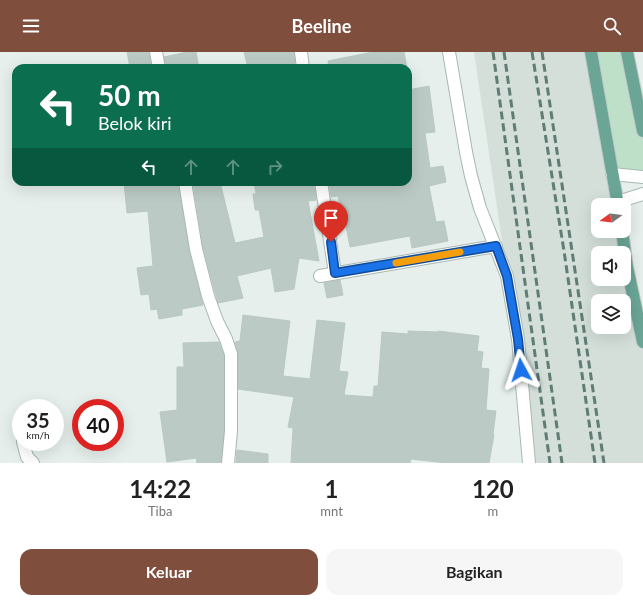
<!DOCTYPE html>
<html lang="id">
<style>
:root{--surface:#fff;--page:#f6f6f6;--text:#222;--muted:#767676;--accent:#804e3d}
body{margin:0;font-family:Lato,sans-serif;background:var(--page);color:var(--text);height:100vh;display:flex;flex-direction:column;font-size:15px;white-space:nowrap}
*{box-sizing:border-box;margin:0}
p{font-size:13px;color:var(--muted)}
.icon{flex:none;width:22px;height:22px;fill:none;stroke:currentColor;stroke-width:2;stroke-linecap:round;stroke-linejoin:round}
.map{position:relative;height:411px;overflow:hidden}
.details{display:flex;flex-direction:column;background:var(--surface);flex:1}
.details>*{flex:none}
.guide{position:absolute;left:12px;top:12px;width:400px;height:122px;border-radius:12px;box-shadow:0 4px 16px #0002;background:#0b6e4f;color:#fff;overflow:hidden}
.needle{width:26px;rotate:255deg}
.buttons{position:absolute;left:591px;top:146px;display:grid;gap:8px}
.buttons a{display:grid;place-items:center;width:40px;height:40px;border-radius:8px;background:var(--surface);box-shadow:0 4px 16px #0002;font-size:20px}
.speed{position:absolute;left:12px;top:347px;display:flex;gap:8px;font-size:20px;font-weight:700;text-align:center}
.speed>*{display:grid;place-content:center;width:52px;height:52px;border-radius:50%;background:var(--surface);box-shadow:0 4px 16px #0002;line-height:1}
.speed small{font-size:10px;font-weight:400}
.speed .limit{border:6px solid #d22;background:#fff;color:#111}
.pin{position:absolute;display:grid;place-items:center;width:34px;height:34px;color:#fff;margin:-41px -17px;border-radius:50% 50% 50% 0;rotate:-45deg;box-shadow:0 0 4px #0007}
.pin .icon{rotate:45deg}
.me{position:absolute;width:44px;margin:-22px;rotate:355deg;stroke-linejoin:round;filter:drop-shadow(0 0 3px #0008)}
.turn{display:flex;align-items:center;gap:14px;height:84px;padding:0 20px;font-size:18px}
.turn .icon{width:52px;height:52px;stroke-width:2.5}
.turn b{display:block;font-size:28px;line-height:34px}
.lanes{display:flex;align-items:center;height:38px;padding:0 20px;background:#0003;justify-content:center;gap:20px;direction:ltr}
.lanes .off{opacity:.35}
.eta{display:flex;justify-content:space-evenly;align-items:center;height:68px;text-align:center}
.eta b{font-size:24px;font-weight:700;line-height:28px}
.action{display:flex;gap:8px;margin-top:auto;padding:8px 20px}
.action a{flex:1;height:46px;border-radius:12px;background:var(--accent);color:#fff;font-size:16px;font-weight:700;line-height:46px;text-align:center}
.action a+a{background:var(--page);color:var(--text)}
header{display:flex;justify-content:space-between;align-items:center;height:52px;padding:0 20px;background:var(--accent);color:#fff;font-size:18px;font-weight:700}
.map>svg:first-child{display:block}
</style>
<header><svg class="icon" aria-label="menu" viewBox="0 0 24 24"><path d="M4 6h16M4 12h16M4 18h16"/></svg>Beeline<svg class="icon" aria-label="search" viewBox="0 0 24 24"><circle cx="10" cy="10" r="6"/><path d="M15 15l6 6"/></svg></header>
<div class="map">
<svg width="643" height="411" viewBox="0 0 643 411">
<rect width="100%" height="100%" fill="#e6efeb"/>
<!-- built -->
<path fill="#d4dfda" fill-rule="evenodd" d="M474,0H591L618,153H598V179H622L643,290V411H535ZM598,201H624V227H598ZM598,249H624V275H598Z"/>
<!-- green -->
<path fill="#bfe0c8" d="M591,0H627L643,79V125L612,122Z"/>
<!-- building -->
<path fill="#bbcac4" stroke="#b8c9c2" d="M127,0H149L151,16H130Z
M187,0H196L199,16H166L164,5Z
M244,0H294L295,16H248Z
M373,0H404L407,16H329L328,9Z
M429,34L435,80L425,81L430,116L443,114L446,130L429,134L436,170L444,169L448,189L412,196L410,184L350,195L344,163H342L338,144L331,145L329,130H408V38Z
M124,130H178L189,199L203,253L182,257V263L159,267L157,257L151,258L149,242L141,243L137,216L153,214L148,159L127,161Z
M193,130H220L235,191L264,185L259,158H255L253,142H256L254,130H314L316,148L308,149L319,209L299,206L294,237L275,240L271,216L237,224L243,246L218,251L203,195Z
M340,228L343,243L327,246L324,231Z
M243,263L290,269L283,324L310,327L317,268L345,271L339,319L348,320L344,343L373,345L374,334H378L382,280L408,282V279L438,280V279L479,284L477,299L483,300L481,316L489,317L486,358L496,359L493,382L494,383L489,411H446L411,407L410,411H291L293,376L288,375L294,345L238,337V302L235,290L240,289Z
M219,290L224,303V379L221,411H197L196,406L167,410L160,360L177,358V315H184L183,291Z
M237,398L268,402V411H236Z"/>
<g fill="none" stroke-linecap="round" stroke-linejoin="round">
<defs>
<path id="minor" d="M156,0L159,16
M301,0L303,16
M449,0L466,100L471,124L480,156L507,224L518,287L529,411
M612,122L643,125
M185,130L196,197L208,244L217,269L226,287L231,302V379L228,411
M321,130L335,221
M618,150L643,142
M320,224L496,194
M23,390L27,405L33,411"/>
<path id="major" d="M591,0L618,153
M627,0L643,79
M622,179L627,215L643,290"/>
</defs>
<!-- minor casing -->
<use href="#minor" stroke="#a8b8b2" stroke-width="14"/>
<!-- major casing -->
<use href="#major" stroke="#c2cac8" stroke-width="14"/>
<!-- minor -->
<use href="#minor" stroke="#fff" stroke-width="12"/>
<!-- major -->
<use href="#major" stroke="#6aa596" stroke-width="12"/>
<!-- rail -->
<path stroke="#5f7d75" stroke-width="3" stroke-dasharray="8 4" stroke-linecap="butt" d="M493,0L550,411
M504,0L562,411
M532,0L564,199L595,411
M542,0L604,411"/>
</g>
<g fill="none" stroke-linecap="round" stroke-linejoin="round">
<defs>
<path id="route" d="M331,190L335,221L496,194L507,224L518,287L521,318"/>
</defs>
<!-- route casing -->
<use href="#route" stroke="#114b97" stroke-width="10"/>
<!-- route -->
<use href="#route" stroke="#1a73e8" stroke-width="7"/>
<!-- slow -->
<path stroke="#f59e0b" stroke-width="7" d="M396,211L460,200"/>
</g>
</svg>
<div class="buttons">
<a><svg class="needle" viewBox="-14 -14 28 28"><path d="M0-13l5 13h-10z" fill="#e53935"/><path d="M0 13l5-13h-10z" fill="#767676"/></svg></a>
<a><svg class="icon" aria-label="sound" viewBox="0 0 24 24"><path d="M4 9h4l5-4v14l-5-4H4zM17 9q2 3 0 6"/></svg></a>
<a><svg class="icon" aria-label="layers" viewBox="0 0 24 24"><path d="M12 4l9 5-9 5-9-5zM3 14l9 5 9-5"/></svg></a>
</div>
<div class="speed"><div>35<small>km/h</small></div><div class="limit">40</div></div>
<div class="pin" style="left:331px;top:190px;background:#d93025"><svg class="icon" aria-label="arrive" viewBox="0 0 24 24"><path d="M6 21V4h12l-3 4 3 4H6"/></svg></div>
<svg class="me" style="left:521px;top:318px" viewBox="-20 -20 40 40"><path d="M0-17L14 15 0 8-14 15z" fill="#1a73e8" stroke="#fff" stroke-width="4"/></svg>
<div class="guide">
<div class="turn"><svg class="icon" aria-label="left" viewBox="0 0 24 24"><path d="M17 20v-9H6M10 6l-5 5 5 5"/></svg><div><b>50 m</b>Belok kiri</div></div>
<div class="lanes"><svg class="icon" aria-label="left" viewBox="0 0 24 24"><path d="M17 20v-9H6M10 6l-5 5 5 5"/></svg><svg class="icon off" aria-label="ahead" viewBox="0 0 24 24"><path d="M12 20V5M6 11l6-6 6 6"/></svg><svg class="icon off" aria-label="ahead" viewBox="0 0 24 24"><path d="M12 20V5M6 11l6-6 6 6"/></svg><svg class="icon off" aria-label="right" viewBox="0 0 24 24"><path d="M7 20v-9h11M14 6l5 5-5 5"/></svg></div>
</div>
</div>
<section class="details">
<div class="eta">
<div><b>14:22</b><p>Tiba</p></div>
<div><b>1</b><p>mnt</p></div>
<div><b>120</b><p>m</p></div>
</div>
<div class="action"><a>Keluar</a><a>Bagikan</a></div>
</section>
